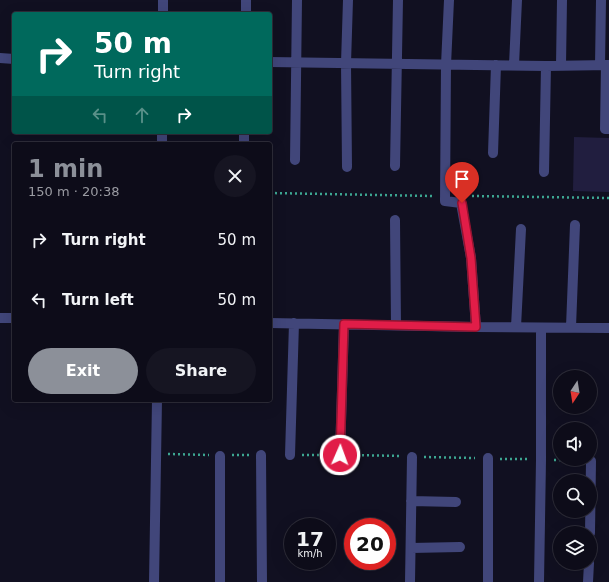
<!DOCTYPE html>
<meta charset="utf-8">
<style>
:root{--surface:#0d0c19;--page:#161522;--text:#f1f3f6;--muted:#9a9ba2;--line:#2d2c38;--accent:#8c9099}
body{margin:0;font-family:"DejaVu Sans",sans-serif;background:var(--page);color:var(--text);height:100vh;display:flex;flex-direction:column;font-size:15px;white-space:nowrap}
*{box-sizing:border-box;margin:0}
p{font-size:13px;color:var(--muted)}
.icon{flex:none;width:22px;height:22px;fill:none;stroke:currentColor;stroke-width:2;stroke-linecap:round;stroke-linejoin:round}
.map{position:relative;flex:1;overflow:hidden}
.drawer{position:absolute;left:12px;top:142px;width:260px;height:260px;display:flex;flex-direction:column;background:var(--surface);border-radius:4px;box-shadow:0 4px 16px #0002,0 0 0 1px var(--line)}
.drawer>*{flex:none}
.top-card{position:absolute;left:12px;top:12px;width:260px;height:122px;border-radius:4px;box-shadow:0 4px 16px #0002,0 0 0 1px var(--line);background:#00695c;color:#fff;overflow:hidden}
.needle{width:26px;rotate:192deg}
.buttons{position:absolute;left:553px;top:370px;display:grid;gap:8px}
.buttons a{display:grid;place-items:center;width:44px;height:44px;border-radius:50%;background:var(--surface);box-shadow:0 4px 16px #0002,0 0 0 1px var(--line);font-size:20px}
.speed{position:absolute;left:284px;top:518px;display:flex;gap:8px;font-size:20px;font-weight:700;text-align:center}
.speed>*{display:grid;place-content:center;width:52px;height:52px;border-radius:50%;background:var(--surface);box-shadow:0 4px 16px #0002,0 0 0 1px var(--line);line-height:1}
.speed small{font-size:10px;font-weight:400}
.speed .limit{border:6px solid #d22;background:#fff;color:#111}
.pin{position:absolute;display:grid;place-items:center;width:34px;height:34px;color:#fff;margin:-41px -17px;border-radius:50% 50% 50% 0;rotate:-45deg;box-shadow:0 0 4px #0007}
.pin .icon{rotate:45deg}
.me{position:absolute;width:44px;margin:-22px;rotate:2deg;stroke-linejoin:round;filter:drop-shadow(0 0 3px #0008)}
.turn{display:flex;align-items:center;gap:14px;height:84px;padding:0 16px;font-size:18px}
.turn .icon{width:52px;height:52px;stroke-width:2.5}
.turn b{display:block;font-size:28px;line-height:34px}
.lanes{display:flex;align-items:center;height:38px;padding:0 16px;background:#0003;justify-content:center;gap:20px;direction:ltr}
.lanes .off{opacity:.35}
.round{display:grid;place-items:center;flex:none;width:42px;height:42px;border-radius:21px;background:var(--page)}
.headline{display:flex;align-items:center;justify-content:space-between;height:68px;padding:0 16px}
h1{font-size:24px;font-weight:700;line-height:30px;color:var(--accent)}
.cta{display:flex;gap:8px;margin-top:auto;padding:8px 16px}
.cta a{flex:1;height:46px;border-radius:24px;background:var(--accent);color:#fff;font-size:16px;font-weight:700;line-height:46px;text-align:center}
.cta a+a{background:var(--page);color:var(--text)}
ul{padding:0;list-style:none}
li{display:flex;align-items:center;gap:12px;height:60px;padding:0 16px}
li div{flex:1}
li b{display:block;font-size:15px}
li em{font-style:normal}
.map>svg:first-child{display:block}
</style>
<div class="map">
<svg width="609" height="582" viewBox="0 0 609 582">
<rect width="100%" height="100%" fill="#111021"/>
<!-- building -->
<path fill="#211e3f" d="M574,137L609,138V192L573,191Z"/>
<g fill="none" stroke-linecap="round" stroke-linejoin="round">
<!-- path -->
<path stroke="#3da692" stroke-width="2.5" stroke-dasharray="2 3" stroke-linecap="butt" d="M270,193L433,196
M472,196L609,198
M168,454L209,455
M232,455H249
M302,455H329
M352,455L401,456
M424,457L475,458
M500,459H529
M554,460H579"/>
<!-- minor -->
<path stroke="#41467a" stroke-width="10" d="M449,0L446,65L445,201L461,203L471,258L476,327
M163,14V0
M246,14V0
M0,58L14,59
M270,62L546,66L609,65
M514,65L517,0
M561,65L562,0
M600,65L601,0
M606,65L605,129H609
M162,144V132
M244,144V132
M493,153L496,65
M295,160L297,0
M395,166L398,0
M347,167L346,63L348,0
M544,172L546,66
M395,220L396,325
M0,318H14
M270,323L476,327L609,328
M516,327L521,229
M571,327L575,225
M261,455L262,582
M290,455L294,323
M340,455L344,324
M220,456V582
M411,501L456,502
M590,533L591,461
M411,548L460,547
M154,582L157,400
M410,582L412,457
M488,582V458
M539,582L541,460V328
M588,582L589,563"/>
</g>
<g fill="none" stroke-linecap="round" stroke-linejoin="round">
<defs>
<path id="route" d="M340,455L344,324L476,327L471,258L462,203"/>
</defs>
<!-- route casing -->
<use href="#route" stroke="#92132f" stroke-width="10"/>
<!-- route -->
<use href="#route" stroke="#e11d48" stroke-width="7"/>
</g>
</svg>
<div class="buttons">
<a><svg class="needle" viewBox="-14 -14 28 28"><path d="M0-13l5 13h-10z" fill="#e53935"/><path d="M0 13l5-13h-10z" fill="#9a9ba2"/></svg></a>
<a><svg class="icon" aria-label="sound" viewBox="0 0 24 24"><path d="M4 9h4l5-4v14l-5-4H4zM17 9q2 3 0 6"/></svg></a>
<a><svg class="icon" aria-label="search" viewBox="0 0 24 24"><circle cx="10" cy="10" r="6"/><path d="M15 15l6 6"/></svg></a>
<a><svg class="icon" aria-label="layers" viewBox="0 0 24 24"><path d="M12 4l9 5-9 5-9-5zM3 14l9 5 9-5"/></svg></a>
</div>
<div class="speed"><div>17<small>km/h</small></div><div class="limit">20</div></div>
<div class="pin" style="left:462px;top:203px;background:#d93025"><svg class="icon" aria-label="arrive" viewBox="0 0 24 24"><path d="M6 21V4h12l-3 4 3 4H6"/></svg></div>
<svg class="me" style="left:340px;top:455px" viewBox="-20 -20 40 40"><circle r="17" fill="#e11d48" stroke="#fff" stroke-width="3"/><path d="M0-11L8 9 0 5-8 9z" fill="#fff"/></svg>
<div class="top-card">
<div class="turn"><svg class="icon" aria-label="right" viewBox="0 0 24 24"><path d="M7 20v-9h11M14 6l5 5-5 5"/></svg><div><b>50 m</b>Turn right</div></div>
<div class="lanes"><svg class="icon off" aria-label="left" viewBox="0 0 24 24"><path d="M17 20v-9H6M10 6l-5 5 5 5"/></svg><svg class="icon off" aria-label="ahead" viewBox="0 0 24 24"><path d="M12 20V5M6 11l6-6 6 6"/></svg><svg class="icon" aria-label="right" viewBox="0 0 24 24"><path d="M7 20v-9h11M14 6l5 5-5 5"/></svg></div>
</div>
<section class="drawer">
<div class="headline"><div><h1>1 min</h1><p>150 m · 20:38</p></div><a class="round"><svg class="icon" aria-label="close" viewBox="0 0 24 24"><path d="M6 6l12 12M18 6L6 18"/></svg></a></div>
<ul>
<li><svg class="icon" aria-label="right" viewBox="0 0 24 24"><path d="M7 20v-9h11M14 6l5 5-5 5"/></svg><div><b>Turn right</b></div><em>50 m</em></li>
<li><svg class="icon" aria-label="left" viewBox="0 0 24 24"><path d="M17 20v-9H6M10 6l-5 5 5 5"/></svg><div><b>Turn left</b></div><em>50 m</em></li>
</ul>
<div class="cta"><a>Exit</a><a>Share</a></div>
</section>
</div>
